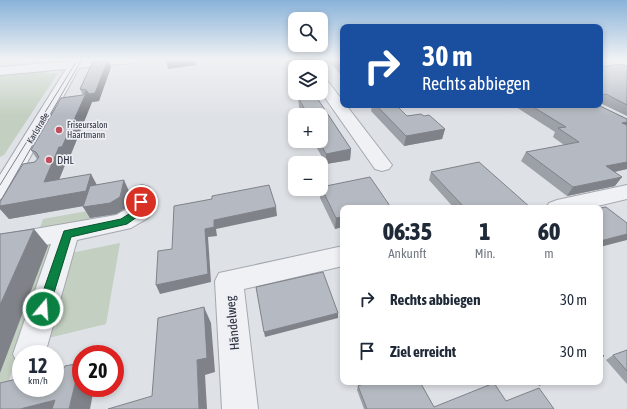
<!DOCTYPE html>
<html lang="de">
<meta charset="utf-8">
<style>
:root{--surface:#fff;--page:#f6f6f7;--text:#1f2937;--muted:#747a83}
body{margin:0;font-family:"Asap Condensed",sans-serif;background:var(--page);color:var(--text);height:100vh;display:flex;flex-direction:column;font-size:15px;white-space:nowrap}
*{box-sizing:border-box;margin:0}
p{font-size:13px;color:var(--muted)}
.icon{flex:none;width:22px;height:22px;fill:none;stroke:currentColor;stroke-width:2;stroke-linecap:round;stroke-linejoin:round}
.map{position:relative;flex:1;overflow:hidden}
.panel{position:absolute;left:340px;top:205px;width:263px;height:180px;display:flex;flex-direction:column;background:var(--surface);border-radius:8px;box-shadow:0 2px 6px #0003}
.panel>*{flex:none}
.guide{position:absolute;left:340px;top:24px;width:263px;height:84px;border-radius:8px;box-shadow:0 2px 6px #0003;background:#1a4fa0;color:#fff;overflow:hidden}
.buttons{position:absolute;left:288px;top:12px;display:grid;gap:8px}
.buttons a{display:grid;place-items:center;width:40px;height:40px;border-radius:8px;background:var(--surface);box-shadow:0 2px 6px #0003;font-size:20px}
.speed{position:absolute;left:12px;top:345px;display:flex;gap:8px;font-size:20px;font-weight:700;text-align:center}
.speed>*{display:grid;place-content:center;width:52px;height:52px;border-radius:50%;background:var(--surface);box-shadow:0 2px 6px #0003;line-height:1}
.speed small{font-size:10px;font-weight:400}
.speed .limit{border:6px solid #d22;background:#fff;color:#111}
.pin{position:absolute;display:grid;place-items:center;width:34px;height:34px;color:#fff;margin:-17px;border:2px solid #fff;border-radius:50%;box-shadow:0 1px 4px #0007}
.me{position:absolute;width:44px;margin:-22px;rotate:18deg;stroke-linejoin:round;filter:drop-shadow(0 0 3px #0008)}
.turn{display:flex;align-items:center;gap:14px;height:84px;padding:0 16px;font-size:18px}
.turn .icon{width:52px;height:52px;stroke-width:2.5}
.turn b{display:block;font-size:28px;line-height:34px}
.eta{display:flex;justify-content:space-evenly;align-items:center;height:68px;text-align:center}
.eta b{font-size:24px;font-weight:800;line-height:28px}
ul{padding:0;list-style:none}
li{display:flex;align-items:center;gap:12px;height:52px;padding:0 16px}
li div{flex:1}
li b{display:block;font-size:15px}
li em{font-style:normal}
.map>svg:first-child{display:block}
</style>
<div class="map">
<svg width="627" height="409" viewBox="0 0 627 409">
<rect width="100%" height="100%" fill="#dee1e6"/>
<!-- green -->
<path fill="#c3cfc0" d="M47,71L46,74L58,73L4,155L0,157V75Z
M93,210L89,221L39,230L43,219Z
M57,243L2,400L0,409V252Z
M120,243L106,324L40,340L66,254Z"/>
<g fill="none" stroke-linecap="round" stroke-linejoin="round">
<defs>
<path id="minor" d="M72,59H139L133,63L79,68L11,192L7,197L0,199V175L66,69L0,75V67L71,61Z
M297,59H309L315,67H303Z
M620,59H627V74C620,72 615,70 612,63L614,60Z
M321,78L326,79L343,101V105H346L389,161L392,165L389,169L382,171L375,169L321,92Z
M142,185L149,187L153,192L151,212L148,218L131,228L77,240L45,354H21V367L18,365L13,354L51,244L0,253V235L116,215L129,208L131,192L135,187Z
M627,185V199L589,208H546L549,203L557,200Z
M343,246V266L244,289L258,409H222L215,281L219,273Z"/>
</defs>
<!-- minor casing -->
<use href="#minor" stroke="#a4a8af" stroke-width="2"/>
<!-- minor -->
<use href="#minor" fill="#f0f1f5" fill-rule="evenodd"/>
<!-- tram -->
<path stroke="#79808e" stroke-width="1" d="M0,185L78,59
M0,202L82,59"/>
</g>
<!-- wall -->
<path fill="#9ca0a7" d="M327,59H343V77Z
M108,60L111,67L99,101L92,102L69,159L67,160L59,179L97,185L129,191L126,208L116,214L90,218L84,206L9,219L0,209V202L37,159L31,150L83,95L80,89Z
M627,66V116L600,103V67Z
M315,95L351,149L350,160L326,164L313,141H321V115H303L299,107L298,97Z
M372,105H396L407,116H424L445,129L442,139L404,146L371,111Z
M513,105H598L627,119V169L615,172V186L567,196L521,161L526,152L564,145L553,137L555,132Z
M431,172L531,208H454L429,180Z
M321,187L390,208L335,229L320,198Z
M627,350V384L606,360L613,355Z
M362,382H420L434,407L506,401L554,409H364L357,390L358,386L363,384Z
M536,382H547L539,386Z"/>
<!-- shaded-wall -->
<path fill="#7f8288" d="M183,59H195L196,65L168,69L166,61Z
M108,60L111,67L99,101L92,102L69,159L67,160L53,195L44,182L59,147L87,91Z
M627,122V126L622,123Z
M445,129L442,139L404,146L406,136Z
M351,149L350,160L326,164V154Z
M627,162V169L599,175L606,166Z
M91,174L98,187L94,204L9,219L0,209V206Z
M622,177L615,186L567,196L573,187Z
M124,180L129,191L126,208L116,214L90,218L83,207Z
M390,206V208H381Z
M496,206L494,208H486Z
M276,207L277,216L216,229L217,236L208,237L211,282L160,294L156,285L205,229L214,220Z
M343,217V227L335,229L336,218Z
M34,229L48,246L0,373V305Z
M627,234V240L600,247V241Z
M204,307L211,323L215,372L205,375L207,409H199L197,360Z
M338,313V318L265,337L264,332Z
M80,363L81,364V388H94L90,409H69Z
M543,382H547L539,386Z
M55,400L68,409H20Z"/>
<!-- building -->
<path fill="#b5bac2" stroke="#7f8288" d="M166,59H183L166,61Z
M334,59H343V69Z
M108,60L95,93L89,94L87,91L86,92V90L80,89L93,61Z
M621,64L627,66V105L606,94L600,95V67Z
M87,91L62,147H59L44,182L91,174L86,191L0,206V202L23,164L35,162L39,157L36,152L31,150L61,98L83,95Z
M315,95L351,149L326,154L319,141H321V115H308L298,97Z
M376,105H396L407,116L421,114L424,116L429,115L445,129L406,136Z
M530,105H598L627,119V122L622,123L627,125V162L606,166L622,177L573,187L526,152L579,142L558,128L566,127Z
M479,162L531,208H498L496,206L486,208H465L431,172Z
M370,177L390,206L381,208H343V217L336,218L321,187Z
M124,180L120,197L110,203L83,207L90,186Z
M269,185L276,207L214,220V227L205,229L208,274L156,285L158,251L172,249L174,206L212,199V196Z
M606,207L627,223V234L600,241V208Z
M34,229L0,305V234Z
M323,272L338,313L264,332L256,287Z
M204,307L207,358L197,360L199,409H108L152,396L158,318Z
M627,350V371L613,355Z
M600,352L604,356L600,358Z
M80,363L69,409H52L55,400L20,409H0V383L21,378V388H55V370L64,368L65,366Z
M365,382H420L434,407L494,383L506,401L539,388L554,409H367L358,386L366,383Z"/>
<!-- sky -->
<linearGradient id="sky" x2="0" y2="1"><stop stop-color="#89b2d9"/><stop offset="0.51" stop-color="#f0f2f4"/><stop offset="1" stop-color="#f0f2f4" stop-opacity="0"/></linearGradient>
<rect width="627" height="116" fill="url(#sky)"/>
<!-- route -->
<path fill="#0b8043" stroke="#07532c" d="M141,199L145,202L144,212L127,224L71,237L49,309L47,313L43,314L39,313L37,309L64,231L121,219L135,210L136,202Z"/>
<!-- markers -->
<g fill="#c04e5c" stroke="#edeff4" stroke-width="1.5">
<circle cx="59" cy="130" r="4"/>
<circle cx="49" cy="160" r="4"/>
</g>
<g text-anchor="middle" stroke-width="3.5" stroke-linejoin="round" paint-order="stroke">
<!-- far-poi labels -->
<g font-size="9" fill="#292f3b" stroke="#edeff4" text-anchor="start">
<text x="67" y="128">Friseursalon<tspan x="67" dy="10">Haartmann</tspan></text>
</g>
<!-- far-street labels -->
<g font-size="9" fill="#292f3b" stroke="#edeff4">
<text transform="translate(38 128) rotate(-59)" y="3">Karlstraße</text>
</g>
<!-- poi labels -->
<g font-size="11" fill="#292f3b" stroke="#edeff4" text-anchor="start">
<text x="57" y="164">DHL</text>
</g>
<!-- near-street labels -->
<g font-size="13" fill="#292f3b" stroke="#edeff4">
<text transform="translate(232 323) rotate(-95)" y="5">Händelweg</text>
</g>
</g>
</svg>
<div class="buttons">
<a><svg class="icon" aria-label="search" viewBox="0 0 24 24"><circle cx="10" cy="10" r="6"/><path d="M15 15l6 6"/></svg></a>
<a><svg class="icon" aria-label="layers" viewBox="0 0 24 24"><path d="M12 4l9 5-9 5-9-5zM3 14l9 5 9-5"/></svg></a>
<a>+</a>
<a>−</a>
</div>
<div class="speed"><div>12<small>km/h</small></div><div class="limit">20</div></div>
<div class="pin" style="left:141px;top:202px;background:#d93025"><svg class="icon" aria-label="arrive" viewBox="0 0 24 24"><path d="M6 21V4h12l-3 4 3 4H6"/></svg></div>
<svg class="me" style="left:43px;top:309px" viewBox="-20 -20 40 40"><circle r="17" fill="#0b8043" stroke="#fff" stroke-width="3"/><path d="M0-11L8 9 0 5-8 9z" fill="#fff"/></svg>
<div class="guide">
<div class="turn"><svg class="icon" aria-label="right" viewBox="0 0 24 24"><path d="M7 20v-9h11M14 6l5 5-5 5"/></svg><div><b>30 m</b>Rechts abbiegen</div></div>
</div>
<section class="panel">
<div class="eta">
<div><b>06:35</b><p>Ankunft</p></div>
<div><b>1</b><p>Min.</p></div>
<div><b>60</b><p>m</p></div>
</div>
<ul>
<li><svg class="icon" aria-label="right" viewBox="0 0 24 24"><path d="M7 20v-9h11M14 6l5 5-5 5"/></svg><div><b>Rechts abbiegen</b></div><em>30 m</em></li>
<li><svg class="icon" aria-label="arrive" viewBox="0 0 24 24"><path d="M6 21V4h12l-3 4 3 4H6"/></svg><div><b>Ziel erreicht</b></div><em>30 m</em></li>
</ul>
</section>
</div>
